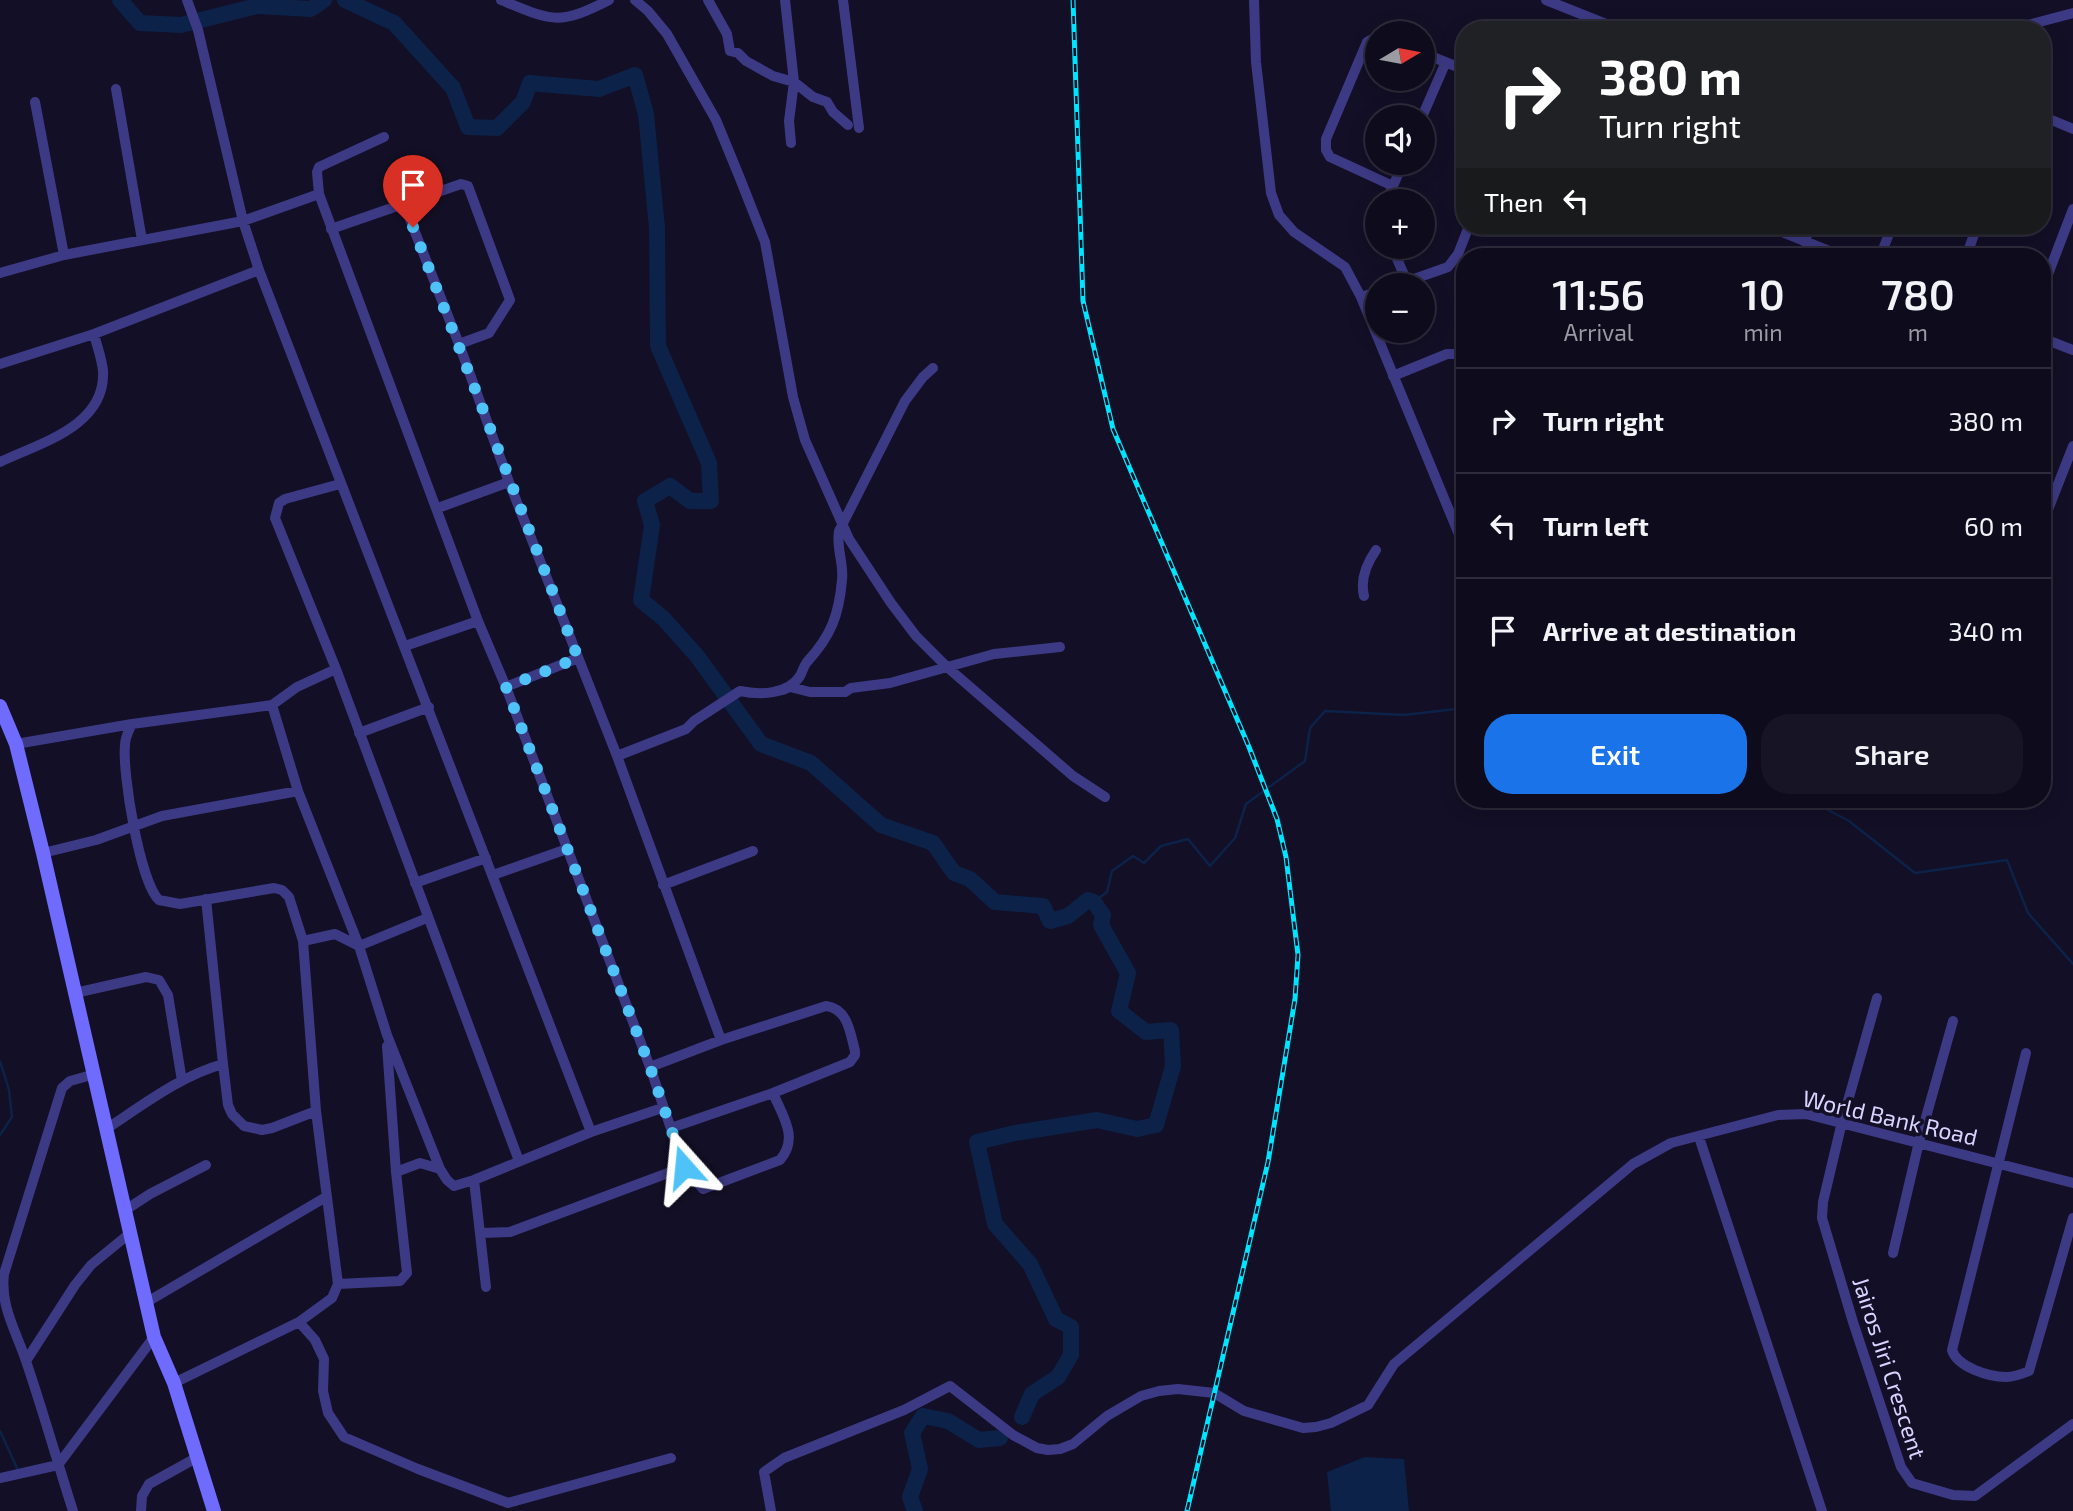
<!DOCTYPE html>
<meta charset="utf-8">
<style>
:root{--surface:#0e0b1c;--page:#171425;--text:#f1f3f6;--muted:#9b9ba3;--line:#2e2b3b;--accent:#1a73e8}
body{margin:0;font-family:"Exo 2",sans-serif;background:var(--page);color:var(--text);height:100vh;display:flex;flex-direction:column;font-size:26px;white-space:nowrap}
*{box-sizing:border-box;margin:0}
p{font-size:23px;color:var(--muted)}
.icon{flex:none;width:38px;height:38px;fill:none;stroke:currentColor;stroke-width:2;stroke-linecap:round;stroke-linejoin:round}
.map{position:relative;flex:1;overflow:hidden}
.sheet{position:absolute;left:1456px;top:248px;width:595px;height:560px;display:flex;flex-direction:column;background:var(--surface);border-radius:28px;box-shadow:0 4px 18px #0003,0 0 0 2px var(--line)}
.sheet>*{flex:none}
.hud{position:absolute;left:1456px;top:21px;width:595px;height:214px;border-radius:28px;box-shadow:0 4px 18px #0003,0 0 0 2px var(--line);background:#202124;color:#fff;overflow:hidden}
.needle{width:46px;rotate:80deg}
.buttons{position:absolute;left:1365px;top:21px;display:grid;gap:14px}
.buttons a{display:grid;place-items:center;width:70px;height:70px;border-radius:50%;background:var(--surface);box-shadow:0 4px 18px #0003,0 0 0 2px var(--line);font-size:35px}
.pin{position:absolute;display:grid;place-items:center;width:60px;height:60px;color:#fff;margin:-72px -30px;border-radius:50% 50% 50% 0;rotate:-45deg;box-shadow:0 0 7px #0007}
.pin .icon{rotate:45deg}
.me{position:absolute;width:77px;margin:-38px;rotate:342deg;stroke-linejoin:round;filter:drop-shadow(0 0 5px #0008)}
.turn{display:flex;align-items:center;gap:24px;height:147px;padding:0 28px;font-size:32px}
.turn .icon{width:91px;height:91px;stroke-width:2.5}
.turn b{display:block;font-size:49px;line-height:60px}
.then{display:flex;align-items:center;height:66px;padding:0 28px;background:#0003;gap:14px;font-size:26px}
.eta{display:flex;justify-content:space-evenly;align-items:center;height:119px;text-align:center}
.eta b{font-size:42px;font-weight:600;line-height:49px}
.primary-button{display:flex;gap:14px;margin-top:auto;padding:14px 28px}
.primary-button a{flex:1;height:80px;border-radius:28px;background:var(--accent);color:#fff;font-size:28px;font-weight:600;line-height:80px;text-align:center}
.primary-button a+a{background:var(--page);color:var(--text)}
ul{padding:0;list-style:none}
li{display:flex;align-items:center;gap:21px;height:105px;padding:0 28px;border-top:2px solid var(--line)}
li div{flex:1}
li b{display:block;font-size:26px}
li em{font-style:normal}
.map>svg:first-child{display:block}
</style>
<div class="map">
<svg width="2073" height="1511" viewBox="0 0 2073 1511">
<rect width="100%" height="100%" fill="#130f26"/>
<!-- water -->
<path fill="#0c2248" d="M1365,1457L1404,1459L1409,1511H1331L1327,1472Z"/>
<g fill="none" stroke-linecap="round" stroke-linejoin="round">
<!-- stream -->
<path stroke="#0c2248" stroke-width="2.5" d="M357,6L362,0
M1809,800L1849,821L1915,873L2007,860L2028,913L2073,964
M1094,902L1107,892L1112,871L1133,856L1144,863L1161,846L1188,839L1210,866L1235,838L1246,804L1305,761L1310,728L1325,711L1404,715L1465,708
M0,1061L9,1090L12,1117L0,1135
M0,1431L17,1468"/>
<!-- river -->
<path stroke="#0c2248" stroke-width="16" d="M120,0L140,23L181,25L257,6L311,9L324,0
M345,0L394,23L453,88L468,127L497,128L523,102L530,83L599,89L635,75L646,114L657,228L658,346L709,463L711,501H690L670,486L645,501L652,525L641,600L664,619L697,656L761,744L811,763L881,825L933,843L954,873L970,879L995,902L1043,906L1050,921L1068,916L1088,900L1094,902L1103,915L1101,925L1128,973L1119,1011L1146,1032L1171,1030L1173,1066L1156,1125L1137,1129L1097,1120L1015,1133L977,1142L995,1224L1030,1264L1056,1319L1071,1327V1355L1058,1377L1032,1394L1022,1417
M915,1511L910,1497L920,1469L912,1433L923,1416L948,1421L979,1440L1000,1438"/>
<!-- street -->
<path stroke="#3d3a85" stroke-width="10" d="M187,0L198,30L243,221L259,270L591,1132
M501,0C552,21 558,26 609,0
M635,0L648,11L667,34L716,120L739,176L765,242L793,397L805,440L849,539L891,603L916,636L947,667L1073,776L1105,797
M708,0L727,34L730,51L738,53L746,61L773,76L794,82L813,97L827,102L833,112L848,125
M785,0L794,82L789,121L791,143
M843,0L859,128
M1254,0L1256,62L1271,193L1279,215L1294,232L1345,267L1361,297L1465,549
M1546,0L1621,30
M2009,30L2073,13
M1377,36L1367,42L1326,139V150L1330,157L1393,186L1403,163
M1423,53L1465,70
M116,89L142,240
M35,102L64,255
M2042,116L2073,129
M1422,117L1445,64
M319,194L478,621L506,687L650,1067L684,1167L703,1189L780,1160C799,1138 783,1117 773,1093
M1386,201L1393,186
M404,204L459,344
M1767,226L1844,257
M331,229L461,184L468,186L510,300L489,333L459,344L509,482L617,756L721,1040L826,1006C848,1009 850,1032 855,1051V1055L850,1062L773,1093L671,1128
M1805,242L1810,226
M1392,247L1407,282
M1628,257L1630,251
M1880,257L1892,226
M1966,257L1977,226
M0,273L64,255L243,221L319,194L317,172L319,167L384,137
M1397,285L1448,267L1458,254L1469,226
M2042,290L2073,209
M1361,297L1377,292
M2042,338L2073,350
M0,364L94,334L259,270
M1393,376L1447,354H1465
M0,462C40,443 106,426 103,371C102,359 97,346 94,334
M438,508L509,482
M2042,525L2073,446
M1364,596C1360,580 1367,563 1376,550
M405,646L478,621
M336,669L275,518L279,503L285,499L340,484
M506,687L578,658
M783,690L790,687L810,692H845L851,688L890,683L994,654L1060,647
M359,733L429,707
M16,744L132,724
M617,756L686,729L694,721L740,691C759,695 788,695 800,676C803,671 803,667 807,662C831,636 839,615 842,580C844,563 836,548 839,531L905,401L923,377L933,368
M43,853L96,840L162,816L298,791
M493,875L567,849
M415,883L486,858
M663,885L753,851
M206,899L223,1064L228,1105L232,1114L244,1126L262,1130L272,1128L316,1111
M303,941L335,934L359,946
M359,946L427,918
M75,993L146,977L159,980L168,995L182,1081
M1877,998L1842,1122L1823,1202L1822,1218L1853,1322L1901,1467L1912,1483L1953,1495L1975,1496L2073,1424
M2026,1053L1952,1350C1957,1367 1989,1377 2006,1377C2013,1377 2022,1374 2029,1371L2073,1218
M650,1067L721,1040
M106,1129C143,1105 180,1076 223,1064
M1699,1137L1822,1511
M519,1161L336,669L297,687L272,705L298,791L359,946L387,1035L440,1169L447,1180L454,1186L474,1180L591,1132L662,1108
M396,1172L420,1163L440,1169
M474,1180L486,1287
M124,1211L150,1194L206,1165
M482,1233L510,1232L684,1167
M1893,1253L1919,1142L1953,1021
M338,1284L400,1281L407,1273L396,1172L387,1046
M147,1302L326,1197
M299,1322L315,1340L324,1359L323,1391L328,1413L344,1437L418,1469L508,1503L671,1458
M26,1361L75,1285L91,1265L129,1234
M174,1383L299,1322L332,1298L338,1284L316,1111L303,941L289,897L282,890L274,888L180,904L159,900C140,883 122,772 125,745C125,737 129,730 132,724L272,705
M0,1478L58,1465L154,1337
M73,1511C57,1461 43,1411 26,1361C16,1331 0,1306 4,1274L62,1088L70,1081L95,1074
M141,1511L142,1496L149,1484L198,1457
M771,1511L764,1472L784,1458L904,1410L950,1386L1013,1435L1037,1448L1048,1450L1060,1449L1073,1444L1107,1416L1141,1396L1159,1391L1178,1389L1214,1393L1244,1411L1303,1428L1316,1427L1331,1423L1368,1405L1394,1364L1633,1164L1671,1143L1778,1115L1806,1114L2073,1183"/>
<!-- secondary -->
<path stroke="#6f6bff" stroke-width="14" d="M0,706L16,744L43,853L154,1337L174,1383L214,1511"/>
<defs>
<path id="rail" d="M1073,0L1083,301L1113,429L1249,747L1277,819L1286,857L1298,955L1295,999L1268,1162L1187,1511"/>
</defs>
<!-- rail casing -->
<use href="#rail" stroke="#00e5ff" stroke-width="5"/>
<!-- rail -->
<use href="#rail" stroke="#130f26" stroke-width="2.5" stroke-dasharray="8" stroke-linecap="butt"/>
</g>
<g fill="none" stroke-linecap="round" stroke-linejoin="round">
<!-- route -->
<path stroke="#4fc3f7" stroke-width="12" stroke-dasharray="0 21.6" d="M413,227L578,658L506,687L650,1067L684,1167"/>
</g>
<g text-anchor="middle" stroke-width="7" stroke-linejoin="round" paint-order="stroke">
<!-- street labels -->
<g font-size="23" fill="#d9d4ff" stroke="#130f26">
<text transform="translate(1890 1118) rotate(13)" y="8">World Bank Road</text>
<text transform="translate(1889 1368) rotate(72)" y="8">Jairos Jiri Crescent</text>
</g>
</g>
</svg>
<div class="buttons">
<a><svg class="needle" viewBox="-14 -14 28 28"><path d="M0-13l5 13h-10z" fill="#e53935"/><path d="M0 13l5-13h-10z" fill="#9b9ba3"/></svg></a>
<a><svg class="icon" aria-label="sound" viewBox="0 0 24 24"><path d="M4 9h4l5-4v14l-5-4H4zM17 9q2 3 0 6"/></svg></a>
<a>+</a>
<a>−</a>
</div>
<div class="pin" style="left:413px;top:227px;background:#d93025"><svg class="icon" aria-label="arrive" viewBox="0 0 24 24"><path d="M6 21V4h12l-3 4 3 4H6"/></svg></div>
<svg class="me" style="left:684px;top:1167px" viewBox="-20 -20 40 40"><path d="M0-17L14 15 0 8-14 15z" fill="#4fc3f7" stroke="#fff" stroke-width="4"/></svg>
<div class="hud">
<div class="turn"><svg class="icon" aria-label="right" viewBox="0 0 24 24"><path d="M7 20v-9h11M14 6l5 5-5 5"/></svg><div><b>380 m</b>Turn right</div></div>
<div class="then">Then<svg class="icon" aria-label="left" viewBox="0 0 24 24"><path d="M17 20v-9H6M10 6l-5 5 5 5"/></svg></div>
</div>
<section class="sheet">
<div class="eta">
<div><b>11:56</b><p>Arrival</p></div>
<div><b>10</b><p>min</p></div>
<div><b>780</b><p>m</p></div>
</div>
<ul>
<li><svg class="icon" aria-label="right" viewBox="0 0 24 24"><path d="M7 20v-9h11M14 6l5 5-5 5"/></svg><div><b>Turn right</b></div><em>380 m</em></li>
<li><svg class="icon" aria-label="left" viewBox="0 0 24 24"><path d="M17 20v-9H6M10 6l-5 5 5 5"/></svg><div><b>Turn left</b></div><em>60 m</em></li>
<li><svg class="icon" aria-label="arrive" viewBox="0 0 24 24"><path d="M6 21V4h12l-3 4 3 4H6"/></svg><div><b>Arrive at destination</b></div><em>340 m</em></li>
</ul>
<div class="primary-button"><a>Exit</a><a>Share</a></div>
</section>
</div>
